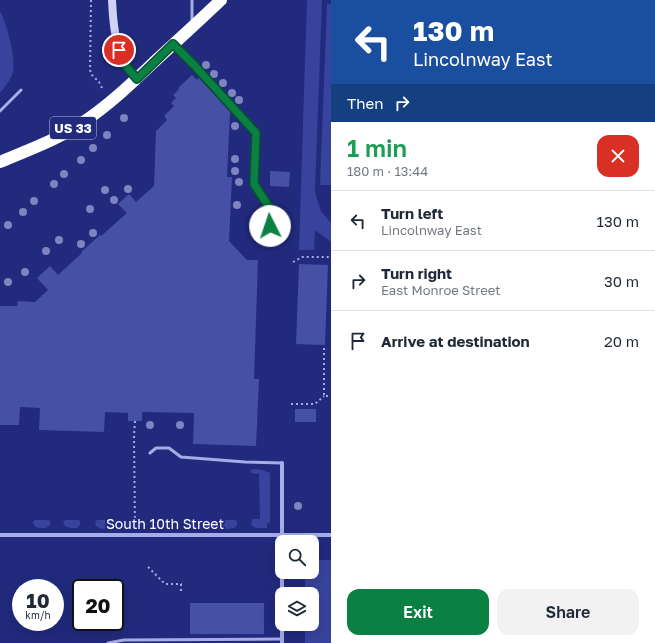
<!DOCTYPE html>
<meta charset="utf-8">
<style>
:root{--surface:#fff;--page:#f2f2f3;--text:#1f2937;--muted:#747a83;--line:#e0e1e3;--accent:#0b8043}
body{margin:0;font-family:"Golos Text",sans-serif;background:var(--page);color:var(--text);height:100vh;display:flex;flex-direction:column;font-size:15px;white-space:nowrap}
*{box-sizing:border-box;margin:0}
p{font-size:13px;color:var(--muted)}
.icon{flex:none;width:22px;height:22px;fill:none;stroke:currentColor;stroke-width:2;stroke-linecap:round;stroke-linejoin:round}
.map{position:relative;flex:1;overflow:hidden}
.drawer{display:flex;flex-direction:column;background:var(--surface);width:324px}
.drawer>*{flex:none}
.top-card{background:#1a4fa0;color:#fff;overflow:hidden}
.buttons{position:absolute;left:275px;top:535px;display:grid;gap:8px}
.buttons a{display:grid;place-items:center;width:44px;height:44px;border-radius:8px;background:var(--surface);box-shadow:0 4px 16px #0002;font-size:20px}
.speed{position:absolute;left:12px;top:579px;display:flex;gap:8px;font-size:20px;font-weight:700;text-align:center}
.speed>*{display:grid;place-content:center;width:52px;height:52px;border-radius:50%;background:var(--surface);box-shadow:0 4px 16px #0002;line-height:1}
.speed small{font-size:10px;font-weight:400}
.speed .limit{border:2px solid #111;border-radius:6px;background:#fff;color:#111}
.pin{position:absolute;display:grid;place-items:center;width:34px;height:34px;color:#fff;margin:-17px;border:2px solid #fff;border-radius:50%;box-shadow:0 1px 4px #0007}
.me{position:absolute;width:44px;margin:-22px;rotate:356deg;stroke-linejoin:round;filter:drop-shadow(0 0 3px #0008)}
.turn{display:flex;align-items:center;gap:14px;height:84px;padding:0 16px;font-size:18px}
.turn .icon{width:52px;height:52px;stroke-width:2.5}
.turn b{display:block;font-size:28px;line-height:34px}
.then{display:flex;align-items:center;height:38px;padding:0 16px;background:#0003;gap:8px;font-size:15px}
.round{display:grid;place-items:center;flex:none;width:42px;height:42px;border-radius:12px;background:var(--page)}
.headline{display:flex;align-items:center;justify-content:space-between;height:68px;padding:0 16px}
h1{font-size:24px;font-weight:600;line-height:30px;color:#1e9e55}
.action{display:flex;gap:8px;margin-top:auto;padding:8px 16px}
.action a{flex:1;height:46px;border-radius:12px;background:var(--accent);color:#fff;font-size:16px;font-weight:600;line-height:46px;text-align:center}
.action a+a{background:var(--page);color:var(--text)}
ul{padding:0;list-style:none}
li{display:flex;align-items:center;gap:12px;height:60px;padding:0 16px;border-top:1px solid var(--line)}
li div{flex:1}
li b{display:block;font-size:15px}
li em{font-style:normal}
main{display:flex;flex:1;min-height:0}
.map>svg:first-child{display:block}
</style>
<main>
<div class="map">
<svg width="331" height="643" viewBox="0 0 331 643">
<rect width="100%" height="100%" fill="#212a7d"/>
<!-- green -->
<path fill="#38439d" d="M307,0H322L315,190L316,196L321,211L331,223V242L315,230L314,250H299Z
M327,4H331V185H320Z
M0,11C7,25 16,57 13,72C11,79 5,87 0,93Z
M253,469L263,470L270,473V522L267,524V528H256L251,525L252,520L253,519H260L259,474L251,473V470Z
M35,520H48L50,521V525L46,528C40,528 34,529 33,522Z
M65,520H78L80,521V525L77,528C71,528 65,529 63,522Z
M97,520H110L112,521V525L108,528L101,529L96,526L95,522Z
M160,520H173L175,521V526L172,529H164L159,526L158,522Z
M191,520H204L206,521V525L202,529H195L190,526L189,522Z
M222,520H235L237,521V525L234,528L227,529L221,526L220,522Z
M312,560H331V643H305V624H312V594H305V572H312Z"/>
<!-- building -->
<path fill="#4650a4" d="M192,75L197,80L199,78L230,112L227,177H232L229,241L247,260H258L254,379H259L256,446L193,444L194,413L142,412V421H128V413L105,412L104,432L39,430L40,408L20,407L19,425H0V306H17L18,301L35,302L48,290L37,278L50,266L58,275L82,253L81,252L100,235L101,236L127,213L118,204L129,194L136,202L154,186L156,131L167,120L164,116L174,106L171,103L176,98L173,95L179,89L178,88Z
M270,171L290,172L289,187L270,186Z
M299,264L328,265L325,345L296,344Z
M295,409H316V422H295Z
M190,603H264V634H190Z"/>
<g fill="none" stroke-linecap="round" stroke-linejoin="round">
<!-- path -->
<path stroke="#a5ace6" stroke-width="2" stroke-dasharray="2 3" stroke-linecap="butt" d="M91,0L90,70L92,75L99,82L103,90
M293,262L302,257H331
M324,348V396H331
M291,404H315L324,396
M135,528L134,435L135,421
M148,567L165,584H181V593"/>
<!-- lane -->
<path stroke="#a5ace6" stroke-width="3" d="M192,22V0
M175,46L256,133L254,184L271,210V226
M0,111L21,90
M150,453L156,448H169L181,457L245,462L282,463
M108,643L124,640L282,639"/>
<!-- street -->
<path stroke="#a5ace6" stroke-width="4" d="M0,535H331
M282,643V463"/>
<!-- secondary -->
<path stroke="#cfd2f5" stroke-width="8" d="M112,0C113,22 115,47 127,67C129,71 133,75 137,79"/>
<!-- highway -->
<path stroke="#fff" stroke-width="12" d="M0,162C28,150 57,140 82,123C109,105 131,84 154,62C176,42 199,21 221,0"/>
</g>
<!-- trees -->
<g fill="#7d84bf">
<circle cx="206" cy="65" r="4"/>
<circle cx="214" cy="74" r="4"/>
<circle cx="223" cy="83" r="4"/>
<circle cx="232" cy="93" r="4"/>
<circle cx="239" cy="100" r="4"/>
<circle cx="124" cy="118" r="4"/>
<circle cx="235" cy="126" r="4"/>
<circle cx="107" cy="135" r="4"/>
<circle cx="93" cy="148" r="4"/>
<circle cx="235" cy="159" r="4"/>
<circle cx="81" cy="160" r="4"/>
<circle cx="235" cy="171" r="4"/>
<circle cx="64" cy="174" r="4"/>
<circle cx="239" cy="182" r="4"/>
<circle cx="54" cy="184" r="4"/>
<circle cx="128" cy="189" r="4"/>
<circle cx="105" cy="190" r="4"/>
<circle cx="114" cy="200" r="4"/>
<circle cx="34" cy="201" r="4"/>
<circle cx="237" cy="205" r="4"/>
<circle cx="90" cy="209" r="4"/>
<circle cx="23" cy="212" r="4"/>
<circle cx="8" cy="225" r="4"/>
<circle cx="93" cy="233" r="4"/>
<circle cx="59" cy="240" r="4"/>
<circle cx="81" cy="244" r="4"/>
<circle cx="46" cy="251" r="4"/>
<circle cx="25" cy="272" r="4"/>
<circle cx="8" cy="282" r="4"/>
<circle cx="150" cy="425" r="4"/>
<circle cx="180" cy="425" r="4"/>
<circle cx="298" cy="506" r="4"/>
</g>
<g fill="none" stroke-linecap="round" stroke-linejoin="round">
<defs>
<path id="route" d="M119,50L127,67L137,79L173,44L195,66L256,133L254,184L271,210L270,226"/>
</defs>
<!-- route casing -->
<use href="#route" stroke="#07532c" stroke-width="10"/>
<!-- route -->
<use href="#route" stroke="#0b8043" stroke-width="7"/>
</g>
<g text-anchor="middle" stroke-width="4" stroke-linejoin="round" paint-order="stroke">
<!-- shield labels -->
<rect fill="#212a7d" stroke="#bcbfd8" stroke-width="1" x="50" y="117" width="46" height="22" rx="3"/>
<g font-size="13" font-weight="bold" fill="#fff">
<text x="73" y="133">US 33</text>
</g>
<!-- street labels -->
<g font-size="14" fill="#fff" stroke="#212a7d">
<text x="165" y="529">South 10th Street</text>
</g>
</g>
</svg>
<div class="buttons">
<a><svg class="icon" aria-label="search" viewBox="0 0 24 24"><circle cx="10" cy="10" r="6"/><path d="M15 15l6 6"/></svg></a>
<a><svg class="icon" aria-label="layers" viewBox="0 0 24 24"><path d="M12 4l9 5-9 5-9-5zM3 14l9 5 9-5"/></svg></a>
</div>
<div class="speed"><div>10<small>km/h</small></div><div class="limit">20</div></div>
<div class="pin" style="left:119px;top:50px;background:#d93025"><svg class="icon" aria-label="arrive" viewBox="0 0 24 24"><path d="M6 21V4h12l-3 4 3 4H6"/></svg></div>
<svg class="me" style="left:270px;top:226px" viewBox="-20 -20 40 40"><circle r="19" fill="#fff"/><path d="M0-13L10 11 0 6-10 11z" fill="#0b8043"/></svg>
</div>
<section class="drawer">
<div class="top-card">
<div class="turn"><svg class="icon" aria-label="left" viewBox="0 0 24 24"><path d="M17 20v-9H6M10 6l-5 5 5 5"/></svg><div><b>130 m</b>Lincolnway East</div></div>
<div class="then">Then<svg class="icon" aria-label="right" viewBox="0 0 24 24"><path d="M7 20v-9h11M14 6l5 5-5 5"/></svg></div>
</div>
<div class="headline"><div><h1>1 min</h1><p>180 m · 13:44</p></div><a class="round" style="background:#d93025;color:#fff"><svg class="icon" aria-label="close" viewBox="0 0 24 24"><path d="M6 6l12 12M18 6L6 18"/></svg></a></div>
<ul>
<li><svg class="icon" aria-label="left" viewBox="0 0 24 24"><path d="M17 20v-9H6M10 6l-5 5 5 5"/></svg><div><b>Turn left</b><p>Lincolnway East</p></div><em>130 m</em></li>
<li><svg class="icon" aria-label="right" viewBox="0 0 24 24"><path d="M7 20v-9h11M14 6l5 5-5 5"/></svg><div><b>Turn right</b><p>East Monroe Street</p></div><em>30 m</em></li>
<li><svg class="icon" aria-label="arrive" viewBox="0 0 24 24"><path d="M6 21V4h12l-3 4 3 4H6"/></svg><div><b>Arrive at destination</b></div><em>20 m</em></li>
</ul>
<div class="action"><a>Exit</a><a>Share</a></div>
</section>
</main>
